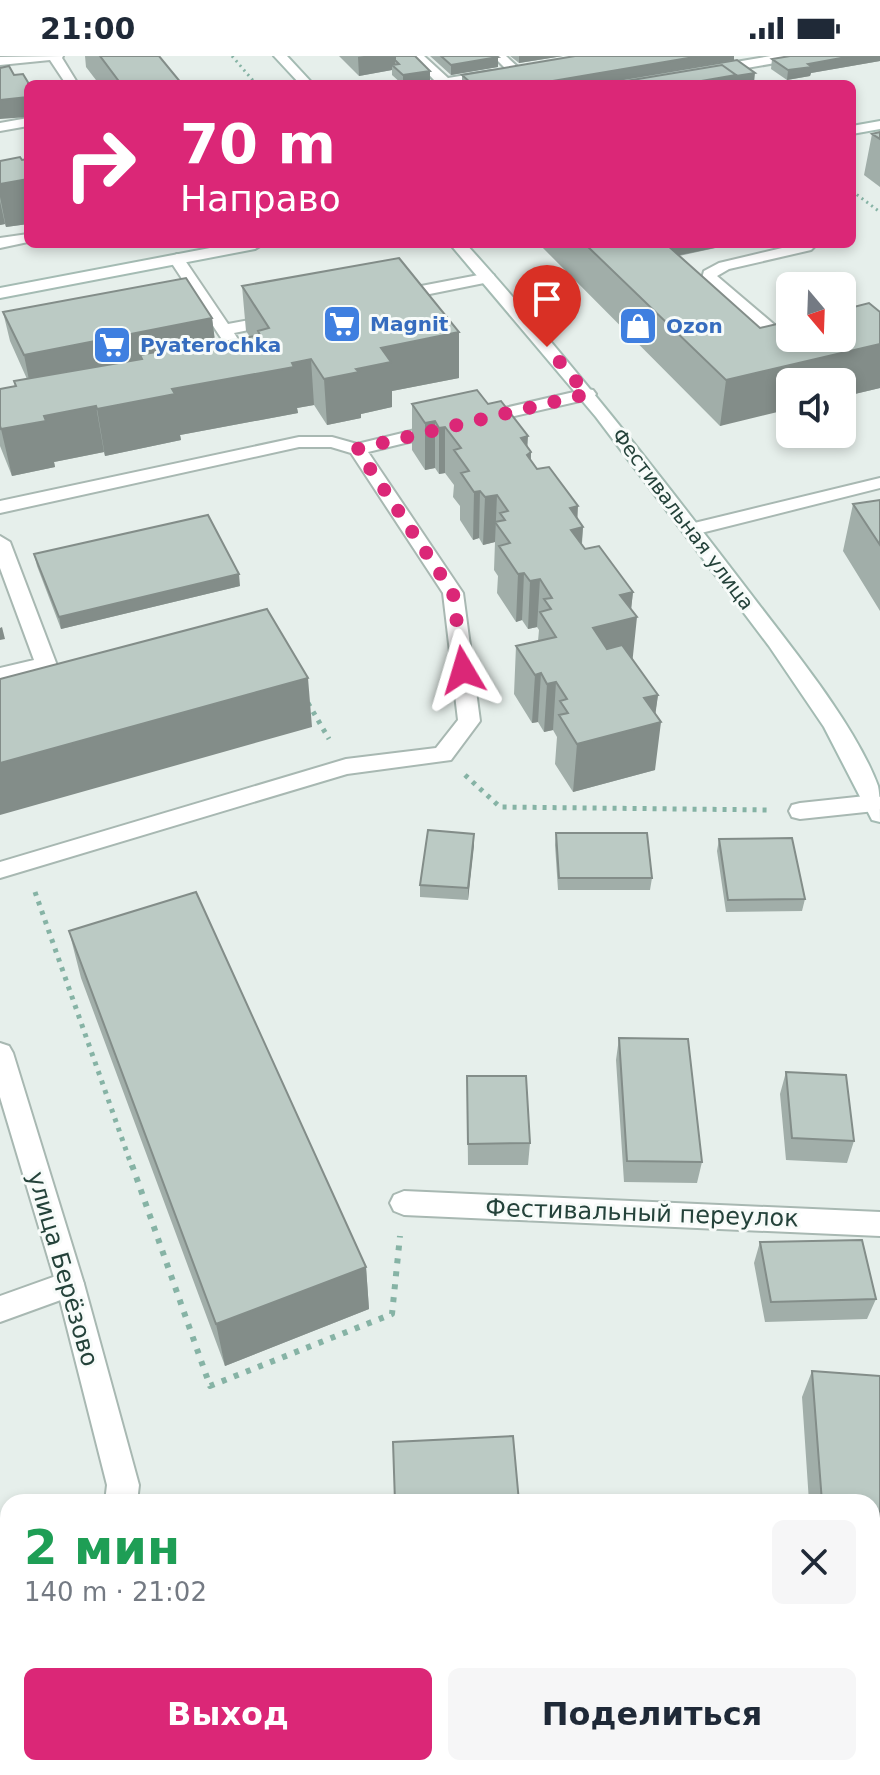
<!DOCTYPE html>
<html lang="ru">
<meta charset="utf-8">
<style>
:root{--surface:#fff;--page:#f6f6f7;--text:#1f2937;--muted:#747a83;--accent:#db2777}
body{margin:0;font-family:"DejaVu Sans",sans-serif;background:var(--page);color:var(--text);height:100vh;display:flex;flex-direction:column;font-size:30px;white-space:nowrap}
*{box-sizing:border-box;margin:0}
p{font-size:26px;color:var(--muted)}
.icon{flex:none;width:44px;height:44px;fill:none;stroke:currentColor;stroke-width:2;stroke-linecap:round;stroke-linejoin:round}
.map{position:relative;flex:1;overflow:hidden}
.panel{position:absolute;left:0px;top:1438px;width:880px;height:282px;display:flex;flex-direction:column;background:var(--surface);border-radius:24px 24px 0 0;box-shadow:0 4px 12px #0003}
.panel>*{flex:none}
.banner{position:absolute;left:24px;top:24px;width:832px;height:168px;border-radius:12px;box-shadow:0 4px 12px #0003;background:#db2777;color:#fff;overflow:hidden}
.needle{width:52px;rotate:161deg}
.buttons{position:absolute;left:776px;top:216px;display:grid;gap:16px}
.buttons a{display:grid;place-items:center;width:80px;height:80px;border-radius:12px;background:var(--surface);box-shadow:0 4px 12px #0003;font-size:40px}
.pin{position:absolute;display:grid;place-items:center;width:68px;height:68px;color:#fff;margin:-82px -34px;border-radius:50% 50% 50% 0;rotate:-45deg;box-shadow:0 0 8px #0007}
.pin .icon{rotate:45deg}
.me{position:absolute;width:88px;margin:-44px;rotate:353deg;stroke-linejoin:round;filter:drop-shadow(0 0 6px #0008)}
.turn{display:flex;align-items:center;gap:28px;height:168px;padding:0 24px;font-size:36px}
.turn .icon{width:104px;height:104px;stroke-width:2.5}
.turn b{display:block;font-size:56px;line-height:68px}
.round{display:grid;place-items:center;flex:none;width:84px;height:84px;border-radius:12px;background:var(--page)}
.head{display:flex;align-items:center;justify-content:space-between;height:136px;padding:0 24px}
h1{font-size:48px;font-weight:700;line-height:60px;color:#1e9e55}
.button{display:flex;gap:16px;margin-top:auto;padding:16px 24px}
.button a{flex:1;height:92px;border-radius:12px;background:var(--accent);color:#fff;font-size:32px;font-weight:700;line-height:92px;text-align:center}
.button a+a{background:var(--page);color:var(--text)}
.status{display:flex;justify-content:space-between;align-items:center;height:56px;padding:0 40px;background:var(--surface);direction:ltr}
.status svg{height:22px;fill:currentColor}
.map>svg:first-child{display:block}
</style>
<div class="status"><b>21:00</b><svg viewBox="0 0 49 12"><path d="M0 12V9h3v3zM5 12V6h3v6zM10 12V3h3v9zM15 12V0h3v12zM26 1h20v11H26zM47 4h2v5h-2z"/></svg></div>
<div class="map">
<svg width="880" height="1719" viewBox="0 0 880 1719">
<rect width="100%" height="100%" fill="#e6efeb"/>
<g fill="none" stroke-linecap="round" stroke-linejoin="round">
<defs>
<path id="lane" d="M63,0L62,2L78,28H66L50,4L0,9V1Z
M411,0H424L448,22L491,15L497,19L461,28H432L435,25Z
M493,0H506L522,15L511,18Z
M771,0H799L793,4L712,18L706,14L712,10Z
M28,62V70L0,75V67Z
M28,178V186L0,192V182Z
M799,188H811L814,191L811,194L729,213L717,220L790,282H834L832,285L799,291L773,285L702,222L704,215L719,207Z
M177,198L182,200L228,268L277,259L285,264L283,267L234,277L241,288L239,291H227L169,203Z
M489,217L494,219V225L395,245L387,240L395,235Z
M587,333L593,334L596,338L593,342L480,368L471,363L474,359Z
M444,367L450,368L453,372L450,376L368,396L463,537L480,665L451,704L347,718L0,822V806L346,703L436,692L458,664L443,537L351,397L331,391H299L0,457V445L299,381H332L357,388Z
M880,422V432L693,479L684,473L686,469Z
M0,480L10,486L69,641L65,646H51L38,616L0,626V612L34,604L0,512Z
M70,1215L80,1219L84,1228L80,1237L0,1266V1240Z"/>
<path id="street" d="M875,739L880,741V753L875,755L800,763L792,761L789,755L792,749L800,747Z
M0,987L9,990L13,997L84,1228L139,1429L137,1446H105L107,1429L56,1228L0,1041Z
M404,1135L880,1156V1180L404,1159L394,1155L390,1147L394,1139Z
M70,1712H106L105,1719H69Z"/>
<path id="secondary" d="M274,0H287L313,28H300Z
M880,65V73L852,78V70Z
M231,188H263L255,193L0,242V232Z
M450,188H466C567,300 659,418 750,537C791,591 855,668 878,730C880,740 880,755 880,766L872,764L824,671L769,590L596,361Z"/>
</defs>
<!-- lane casing -->
<use href="#lane" stroke="#a8b8b2" stroke-width="4"/>
<!-- street casing -->
<use href="#street" stroke="#a8b8b2" stroke-width="4"/>
<!-- secondary casing -->
<use href="#secondary" stroke="#a4bbb3" stroke-width="4"/>
<!-- path-far2 -->
<path stroke="#86b3a5" stroke-width="3" stroke-dasharray="2 4" stroke-linecap="butt" d="M232,0L256,28
M852,135L880,156"/>
<!-- path-far1 -->
<path stroke="#86b3a5" stroke-width="5" stroke-dasharray="4 6" stroke-linecap="butt" d="M308,647L329,683
M465,719L500,751L771,754
M35,836L132,1111"/>
<!-- path -->
<path stroke="#86b3a5" stroke-width="6" stroke-dasharray="5 8" stroke-linecap="butt" d="M132,1109L210,1330L392,1258L400,1180"/>
<!-- lane -->
<use href="#lane" fill="#fff" fill-rule="evenodd"/>
<!-- street -->
<use href="#street" fill="#fff" fill-rule="evenodd"/>
<!-- secondary -->
<use href="#secondary" fill="#fff" fill-rule="evenodd"/>
</g>
<!-- wall -->
<path fill="#a1aea9" d="M85,0H159L182,28H99L86,11Z
M339,0H415L430,25L411,28H402L392,19V14L359,20Z
M430,0H496L498,11L451,19Z
M510,0H563L519,7Z
M575,0H734V4L593,28H462V19Z
M880,0V5L811,17L810,20L787,24L771,13L772,3Z
M880,76V131L864,119L872,78Z
M28,103V168L6,171L5,168L0,169V105Z
M539,188H734L679,200L760,272L880,332L842,341V326L720,370Z
M242,230L459,322L392,335V351L361,358V362L327,369L314,349L297,352L298,357L180,379L181,384L105,400L104,396L54,406L55,411L12,420L0,390V333L15,330L14,325L27,323L10,285L3,256L212,262L215,288L250,281L246,275Z
M412,348H488L527,390L531,396V405L583,471L582,488L585,493L633,536L631,553L632,604L658,639L655,658V714L573,736L555,708L557,681L553,674L544,676L538,666L532,667L514,638L516,590L538,585L539,574L537,571L528,573L522,564L516,566L497,537L498,520L494,514L495,486L483,489L479,482L473,484L460,464V450L453,441L454,429L445,417L439,418L435,412L425,414L412,394Z
M880,444V555L843,495L853,448Z
M34,498L240,530L61,573L37,510Z
M556,777L652,822L650,834H558L555,789Z
M474,778L468,844L420,841V829Z
M719,783L805,843L802,855L726,856L717,795Z
M69,875L366,1211L369,1253L225,1310L81,922Z
M619,982L702,1106L697,1127L624,1126L616,1004Z
M786,1016L854,1085L847,1107L786,1104L780,1038Z
M467,1020L530,1087L528,1109H468Z
M760,1186L876,1243L867,1263L765,1266L754,1207Z
M812,1315L880,1320V1496L872,1495V1446H809L802,1341Z
M564,1712H872L880,1719H564Z"/>
<!-- shaded-wall -->
<path fill="#838d89" d="M364,0H395V12L392,9V14L359,20L358,1Z
M519,0H563L519,7Z
M700,0H734V4L593,28H535Z
M852,0H880V5L811,17L810,20L787,24L788,14L808,8Z
M498,1V11L451,19V9Z
M430,15V25L403,28V19Z
M755,17L754,27L749,28H660Z
M28,41V61L0,63V44Z
M28,123V168L6,171L0,141V128Z
M0,145L5,168L0,169Z
M638,188H734L636,208Z
M212,262L216,292L142,303L140,299L141,307L30,329L24,299Z
M459,276V322L392,335V351L361,358V362L327,369L324,323L356,313L381,292Z
M880,288V332L842,341V326H790V353L720,370L726,324Z
M311,303L314,349L297,352L298,357L180,379L181,384L105,400L97,353L172,333Z
M96,350L104,396L54,406L55,411L12,420L1,373L44,360Z
M435,365V412L425,414V367Z
M445,371V417L439,418V372Z
M528,380L527,398L531,396L529,443L521,382Z
M480,435L479,482L473,484L474,436Z
M497,439L495,486L483,489L485,441Z
M578,450L577,472L583,471L579,518L567,521L570,452Z
M524,517L522,564L516,566L518,518Z
M239,518L240,530L61,573L59,561Z
M540,523L537,571L528,573L530,525Z
M633,536L630,563L637,561L632,609L589,620L593,572L620,539Z
M2,571L5,583L0,584V572Z
M541,617L538,666L532,667L535,619Z
M308,622L312,671L0,759V707Z
M556,626L553,674L544,676L547,628Z
M658,639L654,668L661,666L655,714L573,736L577,688L644,642Z
M474,778V790L468,844V832Z
M366,1211L369,1253L225,1310L216,1268Z"/>
<!-- building -->
<path fill="#bbcac4" stroke="#838d89" stroke-width="2" d="M100,0H159L182,28H121Z
M395,0H415L430,15L403,19L392,9L399,8L395,4Z
M441,0H496L498,1L451,9Z
M575,0H700L535,28H472L462,19Z
M790,0H852L808,8L812,11L788,14L772,3Z
M737,4L755,17L736,20V19L722,9L608,28H594Z
M722,9L736,19L684,28H608Z
M9,10L14,19L23,18L29,28H28V41L0,44V12Z
M880,76V83L872,78Z
M20,101L22,104L28,103V123L0,128V105Z
M585,188H666L760,272L790,265V282H842V254L869,247L880,256V288L726,324Z
M399,202L459,276L381,292L391,306L356,313L359,316L324,323L311,303L292,307L294,311L172,333L175,338L97,353L96,350L44,360L46,365L1,373L0,370V333L16,330L14,325L142,303L140,299L203,287L204,290L260,279L258,275L269,272L242,230Z
M186,222L212,262L24,299L3,256Z
M477,334L488,348L501,345L528,380L521,382L531,396L527,399L537,413L549,411L578,450L570,452L583,471L571,474L585,493L599,490L633,536L620,539L637,561L593,572L607,593L622,589L658,639L644,642L661,666L577,688L559,659L568,657L560,645L567,643L556,626L547,628L541,617L535,619L516,590L556,581L540,556L551,553L544,543L552,542L540,523L530,525L524,517L518,518L499,490L510,487L495,466L505,464L500,457L508,455L497,439L485,441L480,435L474,436L461,417L469,415L454,394L461,392L445,371L439,372L435,365L425,367L412,348Z
M880,444V489L853,448Z
M208,459L239,518L59,561L34,498Z
M267,553L308,622L0,707V623Z
M428,774L474,778L468,832L420,829Z
M556,777H647L652,822H559Z
M792,782L805,843L728,844L719,783Z
M196,836L366,1211L216,1268L69,875Z
M619,982L688,983L702,1106L627,1105Z
M786,1016L846,1019L854,1085L792,1082Z
M467,1020H526L530,1087L468,1088Z
M862,1184L876,1243L771,1246L760,1186Z
M812,1315L880,1320V1471L872,1470V1446H822Z
M513,1380L519,1446H395L393,1386Z
M872,1565H880V1719H571V1712H872Z"/>
<g fill="none" stroke-linecap="round" stroke-linejoin="round">
<!-- route -->
<path stroke="#db2777" stroke-width="14" stroke-dasharray="0 25.2" d="M463,614L453,537L357,393L587,338L547,291"/>
</g>
<!-- icons -->
<defs>
<symbol id="supermarket-square" viewBox="-11 -11 22 22"><rect x="-9" y="-9" width="18" height="18" rx="4" fill="#3f7fe0" stroke="#f7fbf9"/><path d="M-6-5.5h2.5l.6 2H6L4.5 2H-2.5L-4.4-4H-6ZM-1.5 3.2a1.3 1.3 0 1 0 .1 0ZM3 3.2a1.3 1.3 0 1 0 .1 0Z" fill="#fff"/></symbol>
<symbol id="shop-square" viewBox="-11 -11 22 22"><rect x="-9" y="-9" width="18" height="18" rx="4" fill="#3f7fe0" stroke="#f7fbf9"/><path d="M-5-2.5h2.3a2.7 3.5 0 0 1 5.4 0H5L5.5 6h-11ZM-1.5-2.5h3a1.5 2.3 0 0 0-3 0Z" fill="#fff"/></symbol>
</defs>
<g fill-rule="evenodd">
<use href="#supermarket-square" x="320" y="246" width="44" height="44"/>
<use href="#shop-square" x="616" y="248" width="44" height="44"/>
<use href="#supermarket-square" x="90" y="267" width="44" height="44"/>
</g>
<g text-anchor="middle" stroke-width="6" stroke-linejoin="round" paint-order="stroke">
<!-- far-shop labels -->
<g font-size="20" font-weight="bold" fill="#366cbe" stroke="#f7fbf9" text-anchor="start">
<text x="370" y="275">Magnit</text>
<text x="666" y="277">Ozon</text>
<text x="140" y="296">Pyaterochka</text>
</g>
<!-- far-street labels -->
<g font-size="20" fill="#24423a" stroke="#f7fbf9">
<text transform="translate(683 463) rotate(53)" y="7">Фестивальная улица</text>
</g>
<!-- street labels -->
<g font-size="24" fill="#24423a" stroke="#f7fbf9">
<text transform="translate(642 1157) rotate(2)" y="8">Фестивальный переулок</text>
<text transform="translate(63 1213) rotate(74)" y="8">улица Берёзово</text>
</g>
</g>
</svg>
<div class="buttons">
<a><svg class="needle" viewBox="-14 -14 28 28"><path d="M0-13l5 13h-10z" fill="#e53935"/><path d="M0 13l5-13h-10z" fill="#747a83"/></svg></a>
<a><svg class="icon" aria-label="sound" viewBox="0 0 24 24"><path d="M4 9h4l5-4v14l-5-4H4zM17 9q2 3 0 6"/></svg></a>
</div>
<div class="pin" style="left:547px;top:291px;background:#d93025"><svg class="icon" aria-label="arrive" viewBox="0 0 24 24"><path d="M6 21V4h12l-3 4 3 4H6"/></svg></div>
<svg class="me" style="left:463px;top:614px" viewBox="-20 -20 40 40"><path d="M0-17L14 15 0 8-14 15z" fill="#db2777" stroke="#fff" stroke-width="4"/></svg>
<div class="banner">
<div class="turn"><svg class="icon" aria-label="right" viewBox="0 0 24 24"><path d="M7 20v-9h11M14 6l5 5-5 5"/></svg><div><b>70 m</b>Направо</div></div>
</div>
<section class="panel">
<div class="head"><div><h1>2 мин</h1><p>140 m · 21:02</p></div><a class="round"><svg class="icon" aria-label="close" viewBox="0 0 24 24"><path d="M6 6l12 12M18 6L6 18"/></svg></a></div>
<div class="button"><a>Выход</a><a>Поделиться</a></div>
</section>
</div>
